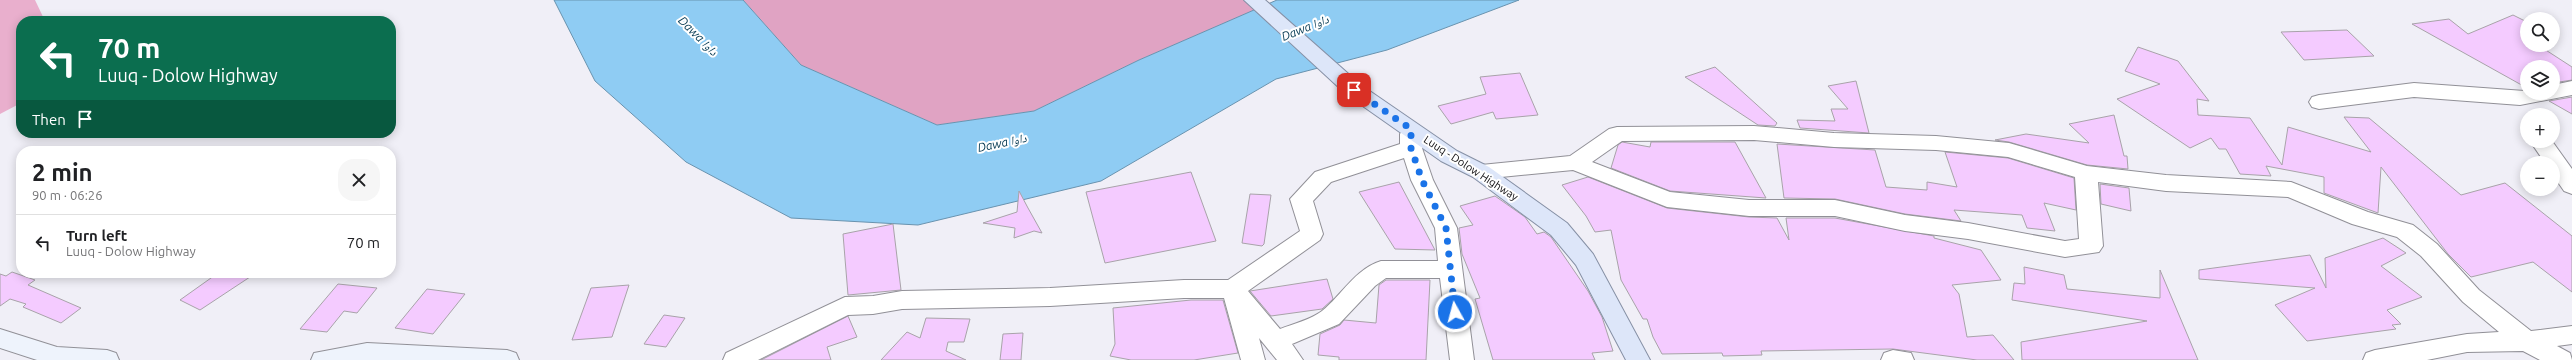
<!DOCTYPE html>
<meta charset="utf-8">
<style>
:root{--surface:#fff;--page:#f6f6f6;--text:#202124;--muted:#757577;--line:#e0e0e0}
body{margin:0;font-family:Ubuntu,"Noto Naskh Arabic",sans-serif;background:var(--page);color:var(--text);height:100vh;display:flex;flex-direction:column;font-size:15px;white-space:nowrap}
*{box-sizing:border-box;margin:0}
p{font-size:13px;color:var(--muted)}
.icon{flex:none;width:22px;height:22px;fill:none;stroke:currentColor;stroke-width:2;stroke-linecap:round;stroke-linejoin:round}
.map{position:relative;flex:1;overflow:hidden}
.details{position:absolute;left:16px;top:146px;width:380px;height:132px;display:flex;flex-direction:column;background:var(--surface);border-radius:16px;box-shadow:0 2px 10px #0003}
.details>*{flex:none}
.top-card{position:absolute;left:16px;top:16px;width:380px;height:122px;border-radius:16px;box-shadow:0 2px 10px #0003;background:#0b6e4f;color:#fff;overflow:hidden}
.tools{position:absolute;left:2520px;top:12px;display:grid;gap:8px}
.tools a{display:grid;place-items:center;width:40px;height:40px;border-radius:50%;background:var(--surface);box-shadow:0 2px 10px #0003;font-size:20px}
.pin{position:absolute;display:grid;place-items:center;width:34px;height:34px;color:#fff;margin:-17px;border-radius:8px;box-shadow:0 2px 6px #0006}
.me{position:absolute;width:44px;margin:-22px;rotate:353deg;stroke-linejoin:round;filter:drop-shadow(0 0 3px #0008)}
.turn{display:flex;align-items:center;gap:14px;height:84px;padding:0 16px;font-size:18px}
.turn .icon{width:52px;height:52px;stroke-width:2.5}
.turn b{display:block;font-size:28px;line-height:34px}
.then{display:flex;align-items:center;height:38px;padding:0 16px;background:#0003;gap:8px;font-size:15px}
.round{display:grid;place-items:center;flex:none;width:42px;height:42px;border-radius:16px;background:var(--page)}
.headline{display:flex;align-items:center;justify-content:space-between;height:68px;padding:0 16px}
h1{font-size:24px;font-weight:700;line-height:30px}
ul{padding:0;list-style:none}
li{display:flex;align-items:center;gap:12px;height:56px;padding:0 16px;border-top:1px solid var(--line)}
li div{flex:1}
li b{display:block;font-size:15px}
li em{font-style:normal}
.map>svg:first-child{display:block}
</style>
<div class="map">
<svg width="2572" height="360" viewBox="0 0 2572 360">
<rect width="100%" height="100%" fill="#f0eff7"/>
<!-- green -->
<path fill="#e9afcd" d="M0,0H35L45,21H21V103L0,114Z"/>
<!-- forest -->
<path fill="#e0a3c3" d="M743,0H1256L1264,6L1139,60L1034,111L937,125L801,65Z"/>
<!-- water -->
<path fill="#8fccf3" stroke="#6993af" d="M554,0H743L801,65L937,125L1034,111L1139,60L1277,0H1519L1387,50L1276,79L1101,181L918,225L791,218L686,162L595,81Z"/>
<!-- building -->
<path fill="#f4cbff" stroke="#a8a3a9" d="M2513,15L2527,22V45H2538L2572,67V80L2553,83V67H2527V88L2412,24L2449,19L2468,34Z
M2347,30L2374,56L2304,60L2281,32Z
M2138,47L2178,61L2209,101L2197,99L2198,115L2250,118L2282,165L2288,127L2371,152L2344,117L2369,118L2461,195L2505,183L2572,236V292L2533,262L2471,277L2448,254L2381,167L2378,213L2324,193V177L2266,166L2271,176L2240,174L2226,149H2219L2211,138L2190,148L2117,99L2160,84L2125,71Z
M1715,67L1777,123L1775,126L1758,125L1685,77Z
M1520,73L1538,115L1496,119L1493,112L1451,124L1438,106L1486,94L1480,77Z
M1856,81L1869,133L1800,128L1797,120L1835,121L1831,109H1848L1828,86Z
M2572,97V114L2549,101Z
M2114,115L2124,156H2127L2128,169L2087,165L2009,142L1995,140L2026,134L2089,143L2069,124Z
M1622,142L1650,147L1651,142H1735L1766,198L1670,191L1611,168L1618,145Z
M1777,144L1875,150L1886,187L1927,190V182L1957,187L1945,152L2008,158L2074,178L2076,210L2044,203L2055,231L2027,228L2022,215L1954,210L1961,221L1905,214L1835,199L1784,198Z
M1191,172L1216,241L1105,263L1086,192Z
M1588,177L1667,208L1749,217L1777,218L1789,240L1786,218H1835L1934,236V238L1981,250L2001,280L1952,285L1959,294L1967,337L1993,335L2014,360H1977L1893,349L1761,351L1762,355L1723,356L1722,353L1662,354L1653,337L1647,319H1643L1621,280L1611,230L1595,232L1586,216L1562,185Z
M1399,182L1435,250L1395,249L1359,192Z
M2100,184L2129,188L2131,211L2101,204Z
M1019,191L1028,208L1042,233L1034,231L1014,238L1015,228L983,223L1017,212Z
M1250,194L1271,195L1264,244L1262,246L1242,243Z
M1495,196L1525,217L1537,234L1544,232L1551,237L1588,291L1602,317L1613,351L1592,353L1595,360H1493L1475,299L1480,298L1462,254L1459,228L1473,225L1460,206Z
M893,224L901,290L848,295L843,234Z
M2383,238L2406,253L2381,266L2422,297L2387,310L2401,324L2392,325L2396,329L2307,341L2275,305L2315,288L2199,279V270L2310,255L2326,288L2325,258Z
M2024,267L2064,275L2067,289L2160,298V270L2198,360H2022L2021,342L2147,321L2012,300L2014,283L2025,284Z
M12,272L35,280L28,285L81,308L61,323L23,307L26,304L10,299L0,306V274L6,276Z
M218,273H256L200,310L180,300Z
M1327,279L1333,299L1322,309L1271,316L1250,291Z
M1386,280H1430L1426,360H1339V357L1318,355L1320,334L1340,325L1344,320L1376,323L1379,285Z
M338,284L377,288L357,313L344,311L327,332L300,329Z
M629,285L612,337L572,340L591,288Z
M427,289L465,294L433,334L395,328Z
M1191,300H1223L1238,353L1194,360H1131L1110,356L1115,344L1113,308Z
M664,315L685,318L666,347L644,344Z
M848,316L857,337L827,347L831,360H761Z
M926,318L970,319L964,342H948L946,351L966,360H881L907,332L920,338Z
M1023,333L1021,360H1000L1003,334Z"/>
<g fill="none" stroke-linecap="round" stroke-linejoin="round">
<defs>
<path id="minor" d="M2572,81V95L2520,105L2414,97L2319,109L2312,107L2309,102L2312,97L2319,95L2414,83L2553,93V85Z
M1754,126L1834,133L1936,136L2009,143L2087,166L2166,175L2291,182L2368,212L2413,225L2437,244L2479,290L2531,331L2572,326V344L2557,346L2570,353L2572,360H2540L2523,351L2467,352L2427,360H2363L2366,353L2375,350L2467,334L2499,332L2463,302L2421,256L2397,237L2352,224L2288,197L2166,191L2098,182L2103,246L2099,252L2065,257L1968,239L1905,231L1835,216H1749L1667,207L1573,170L1481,179L1473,177L1470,172L1473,167L1481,165L1570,156L1609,129L1617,127ZM1754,140L1834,147L1936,150L2008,157L2075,177L2079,239L2065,241L1968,223L1905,215L1835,200H1749L1670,192L1592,162L1622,141Z
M1411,127L1419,129L1422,134V148L1433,180L1457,228L1474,360H1450L1440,278H1386L1375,286L1339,324L1292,344L1303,360H1277L1259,338L1265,360H1241L1224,298H1184L1050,306L902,309L873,314L848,315L758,360H723L726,353L845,297L873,296L902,291L1050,288L1184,280H1228L1300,231L1290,199L1315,172L1400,144V134L1403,129ZM1404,158L1411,180L1435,228L1438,261H1381C1355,269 1342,295 1322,311C1312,319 1293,324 1280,329L1248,291L1320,240L1323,234L1313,201L1331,182Z
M2530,141H2552L2572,169V194L2564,191L2553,175V163H2545Z
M1893,350L1911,353L1914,360H1881L1884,353Z"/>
<path id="secondary" d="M0,329L57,347L107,350L116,353L119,360H37L0,348Z
M367,343L507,350L516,353L519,360H311L314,353Z"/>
<path id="primary" d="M1244,0H1265L1361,85L1457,151L1489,167L1567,223L1593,254L1650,360H1626L1576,265L1551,235L1473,177L1441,161L1347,95Z"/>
</defs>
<!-- minor casing -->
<use href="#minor" stroke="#919097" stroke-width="2"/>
<!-- secondary casing -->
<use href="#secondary" stroke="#919097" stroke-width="2"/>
<!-- primary casing -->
<use href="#primary" stroke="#8690a5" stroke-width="2"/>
<!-- minor -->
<use href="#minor" fill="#fff" fill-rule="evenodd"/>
<!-- secondary -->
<use href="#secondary" fill="#eef3fc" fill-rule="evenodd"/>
<!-- primary -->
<use href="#primary" fill="#dde6f9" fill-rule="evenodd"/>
</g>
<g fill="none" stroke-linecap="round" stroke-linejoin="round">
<!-- route -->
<path stroke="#1a73e8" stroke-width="7" stroke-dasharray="0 12.6" d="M1354,90L1411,129V148L1422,180L1446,228L1455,312"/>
</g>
<g text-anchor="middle" stroke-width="4" stroke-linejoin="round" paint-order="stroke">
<!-- street labels -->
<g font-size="11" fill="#0f0e11" stroke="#fff">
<text transform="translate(1471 168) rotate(33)" y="4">Luuq - Dolow Highway</text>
</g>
<!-- water labels -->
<g font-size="12" font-style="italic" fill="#063a53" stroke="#fff">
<text transform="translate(1305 28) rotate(-22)" y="4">Dawa داوا</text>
<text transform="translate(698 36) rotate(45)" y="4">Dawa داوا</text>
<text transform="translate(1002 143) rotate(-12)" y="4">Dawa داوا</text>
</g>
</g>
</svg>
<div class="tools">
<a><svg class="icon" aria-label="search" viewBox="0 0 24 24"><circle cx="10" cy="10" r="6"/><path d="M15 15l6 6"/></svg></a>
<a><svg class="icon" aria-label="layers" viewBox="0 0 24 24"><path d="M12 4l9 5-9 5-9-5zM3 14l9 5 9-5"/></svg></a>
<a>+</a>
<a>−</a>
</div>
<div class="pin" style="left:1354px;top:90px;background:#d93025"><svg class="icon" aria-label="arrive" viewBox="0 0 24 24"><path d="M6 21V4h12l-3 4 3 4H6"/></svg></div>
<svg class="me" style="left:1455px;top:312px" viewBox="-20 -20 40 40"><circle r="17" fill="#1a73e8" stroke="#fff" stroke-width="3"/><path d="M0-11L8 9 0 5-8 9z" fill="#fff"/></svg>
<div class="top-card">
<div class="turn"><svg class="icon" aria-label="left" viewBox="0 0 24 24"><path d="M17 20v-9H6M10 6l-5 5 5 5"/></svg><div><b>70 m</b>Luuq - Dolow Highway</div></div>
<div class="then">Then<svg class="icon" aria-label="arrive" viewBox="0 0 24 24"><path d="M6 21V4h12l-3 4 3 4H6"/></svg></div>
</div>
<section class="details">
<div class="headline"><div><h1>2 min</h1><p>90 m · 06:26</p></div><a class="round"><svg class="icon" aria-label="close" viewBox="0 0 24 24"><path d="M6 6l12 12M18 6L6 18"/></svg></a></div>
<ul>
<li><svg class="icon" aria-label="left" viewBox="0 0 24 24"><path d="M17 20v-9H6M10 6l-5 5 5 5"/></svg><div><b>Turn left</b><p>Luuq - Dolow Highway</p></div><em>70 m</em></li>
</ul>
</section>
</div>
